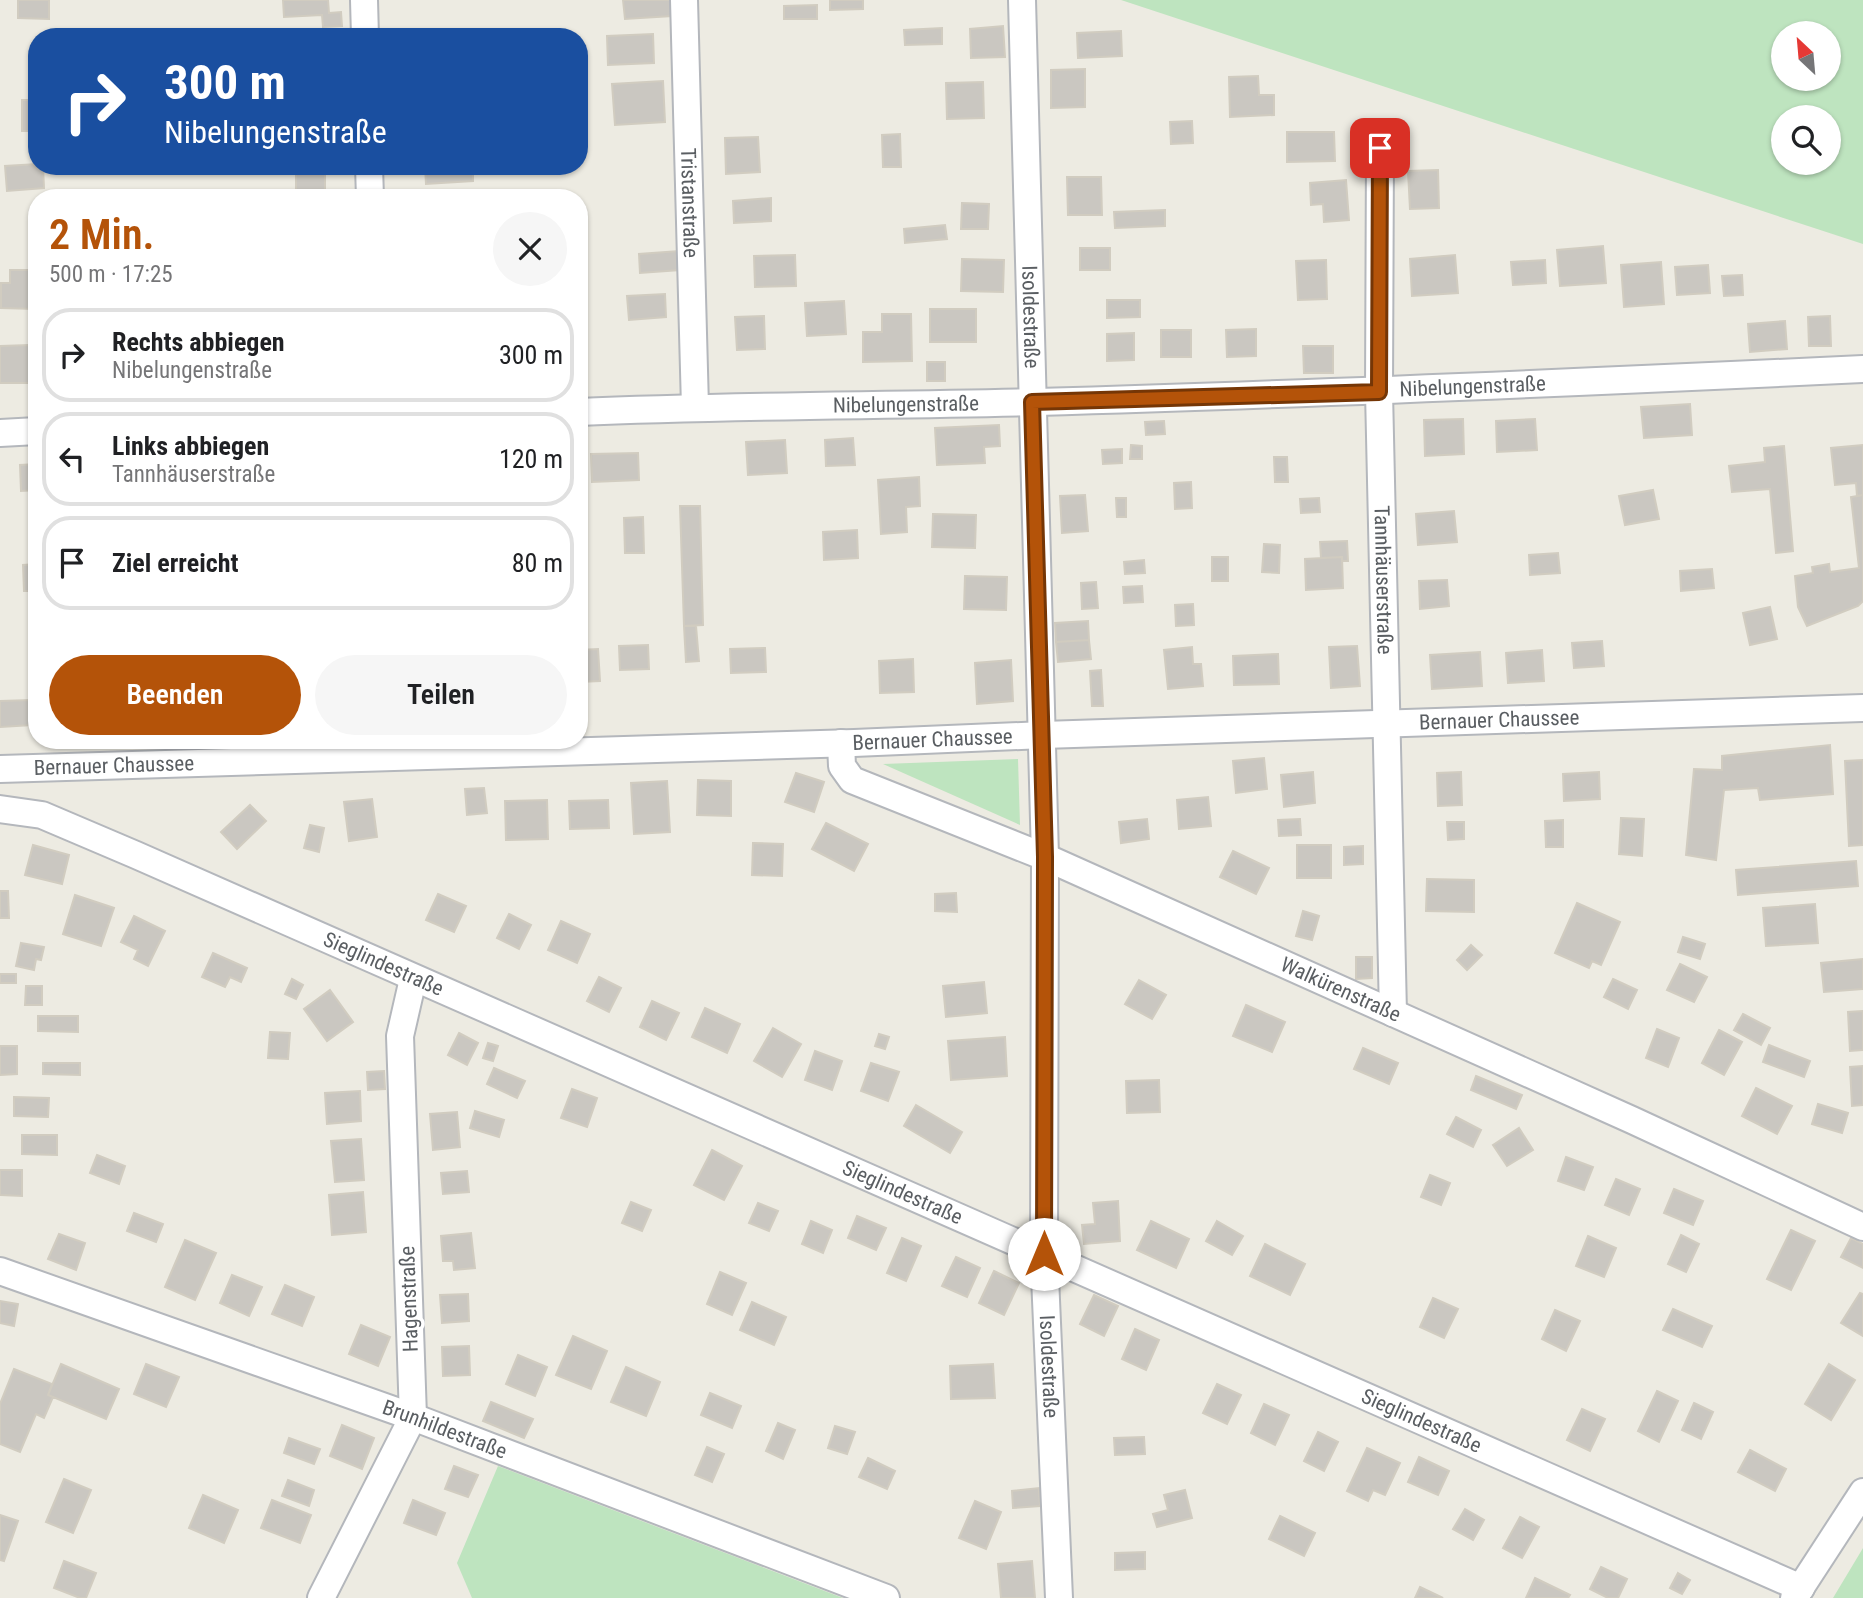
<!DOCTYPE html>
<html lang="de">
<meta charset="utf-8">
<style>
:root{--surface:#fff;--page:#f6f6f6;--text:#202124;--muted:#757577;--line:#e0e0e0;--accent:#b45309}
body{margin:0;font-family:"Roboto Condensed",sans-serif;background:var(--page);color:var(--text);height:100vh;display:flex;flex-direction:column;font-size:26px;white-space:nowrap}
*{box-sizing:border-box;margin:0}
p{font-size:23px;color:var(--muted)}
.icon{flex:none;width:38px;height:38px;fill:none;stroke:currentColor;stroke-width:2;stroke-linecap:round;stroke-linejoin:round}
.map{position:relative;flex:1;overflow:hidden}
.drawer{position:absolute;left:28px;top:189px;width:560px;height:560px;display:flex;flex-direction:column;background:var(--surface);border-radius:28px;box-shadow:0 2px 5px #0004}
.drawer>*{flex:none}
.banner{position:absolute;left:28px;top:28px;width:560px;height:147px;border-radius:28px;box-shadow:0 2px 5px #0004;background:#1a4fa0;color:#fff;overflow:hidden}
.needle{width:46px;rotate:334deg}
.tools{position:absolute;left:1771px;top:21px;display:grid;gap:14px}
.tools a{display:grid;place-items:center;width:70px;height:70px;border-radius:50%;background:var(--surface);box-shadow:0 2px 5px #0004;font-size:35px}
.pin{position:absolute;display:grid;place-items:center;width:60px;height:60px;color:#fff;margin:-30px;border-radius:14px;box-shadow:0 4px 10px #0006}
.me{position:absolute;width:77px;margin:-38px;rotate:0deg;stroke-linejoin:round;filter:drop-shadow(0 0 5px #0008)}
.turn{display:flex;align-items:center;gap:24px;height:147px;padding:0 21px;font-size:32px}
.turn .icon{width:91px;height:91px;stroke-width:2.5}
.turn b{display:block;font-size:49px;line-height:60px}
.round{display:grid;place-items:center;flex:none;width:74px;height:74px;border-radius:37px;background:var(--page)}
.head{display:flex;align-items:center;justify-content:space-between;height:119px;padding:0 21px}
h1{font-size:42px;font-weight:600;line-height:52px;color:var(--accent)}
.cta{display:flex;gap:14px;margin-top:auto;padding:14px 21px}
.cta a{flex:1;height:80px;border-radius:42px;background:var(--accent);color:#fff;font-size:28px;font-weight:600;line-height:80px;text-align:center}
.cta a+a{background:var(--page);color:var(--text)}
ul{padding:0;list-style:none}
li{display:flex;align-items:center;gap:21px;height:94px;margin:0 14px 10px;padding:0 7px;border:4px solid var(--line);border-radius:28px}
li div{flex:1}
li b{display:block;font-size:26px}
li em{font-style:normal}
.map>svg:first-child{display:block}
</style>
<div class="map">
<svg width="1863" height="1598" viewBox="0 0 1863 1598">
<rect width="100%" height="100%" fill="#edebe2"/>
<!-- green -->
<path fill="#bee4bf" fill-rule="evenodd" d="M1121,0H1863V244L1808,226ZM1783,33H1829V79H1783ZM1829,117V163H1783V117Z
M1018,759L1020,825L883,764Z
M498,1466L843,1598H472L457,1563Z
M1863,1548V1598H1833Z"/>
<!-- building -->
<path fill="#cac7c1" stroke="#d1ccc0" stroke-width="2" d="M18,0H49V19L18,18Z
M283,0H328L329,13L341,12L342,26L323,27L322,15L284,17Z
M623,0H671L672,16L625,19Z
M830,0H863V9L830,10Z
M817,5V19H784V6Z
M1003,26L1005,57L971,58L970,29Z
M942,28V44L905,45L904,30Z
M330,29L331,37H299V32Z
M1121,31L1122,56L1078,58L1077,33Z
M653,34L654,63L608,65L607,36Z
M32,43H37V74H31Z
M1085,69V107L1051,108V70Z
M1258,76L1259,95H1274V115L1230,117L1229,77Z
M663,81L665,122L615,125L612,84Z
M983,82L984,118L947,119L946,83Z
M22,100H37V131H22Z
M1192,121L1193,143L1171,144L1170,122Z
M1287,132H1334L1335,161L1287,162Z
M900,134L901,167H883L882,135Z
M758,137L760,172L726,174L725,138Z
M37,164V166H43L44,188L7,191L5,166Z
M296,166H325V191H296Z
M425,166H473V181L426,184Z
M1438,170L1439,208L1410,209L1408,171Z
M1067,177H1101L1102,215H1068Z
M1346,180L1349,220L1324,222L1323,204L1311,205L1310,183Z
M771,198V221L734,223L733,201Z
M962,203L989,204L988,229H961Z
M1165,210V226L1115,228L1114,212Z
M945,225L947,239L905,243L904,229Z
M1603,246L1606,283L1560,286L1557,250Z
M1080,248H1110V270H1080Z
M679,251L680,270L640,273L639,254Z
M795,255L796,286L755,287L754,256Z
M1455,255L1458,293L1412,296L1410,259Z
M962,259L1004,260L1003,292L961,291Z
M1326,260L1327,299L1298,300L1296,261Z
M1545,260L1546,283L1513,285L1511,262Z
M1661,262L1664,304L1624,307L1621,265Z
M1708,265L1710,293L1677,295L1675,267Z
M10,270H36L35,309L1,308V283H10Z
M1742,275L1743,295L1724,296L1722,276Z
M665,294L666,317L629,320L627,296Z
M1107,300H1140V317L1107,318Z
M844,301L846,334L807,336L805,303Z
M930,309H976V342H930Z
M882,314H911L912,361L863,362V332H882Z
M764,316L765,349L737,350L735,317Z
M1830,316L1831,346H1809L1808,317Z
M1785,321L1787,349L1750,352L1748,324Z
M1256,329V356L1227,357L1226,330Z
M1161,330H1191V357H1161Z
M1134,333V360L1107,361V334Z
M29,345L30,383H0V346Z
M1303,346H1333V373H1304Z
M927,362H945V381H927Z
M1690,404L1692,435L1644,438L1641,407Z
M1463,419L1464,454L1425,456L1424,420Z
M1535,419L1537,450L1497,452L1496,421Z
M1164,421L1165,434L1146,435L1145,422Z
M999,425L1000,446L984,447L985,463L937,465L935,428Z
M853,438L855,465L826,466L825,440Z
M785,440L787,473L748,475L746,442Z
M1131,445L1142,446V459H1130Z
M1863,445V495L1857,496L1856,483L1835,485L1831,448Z
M1784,446L1793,551L1776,553L1770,489L1732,492L1729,466L1765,462L1764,448Z
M1122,449V463L1103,464L1102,450Z
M638,453L639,480L592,482L591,454Z
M1274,457H1287L1288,482H1275Z
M37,464V490L21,491L20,465Z
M919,477L920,506L906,507L907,532L881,534L878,480Z
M1191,482L1192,508L1175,509L1174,483Z
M1653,490L1659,519L1625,525L1619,496Z
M1085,495L1088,531L1062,533L1060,496Z
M1863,495V601L1858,606L1807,626L1798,607L1795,576L1813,573L1812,567L1829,564L1830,572L1859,568L1851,497Z
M1116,498H1126V517H1117Z
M1319,498L1320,512L1301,513L1300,499Z
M680,506H700L703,625L684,626Z
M1454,511L1457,542L1418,545L1416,514Z
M933,514L976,515L975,548L932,547Z
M643,517L644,553H625L624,518Z
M857,530L858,558L824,560L823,532Z
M1347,541L1348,561H1342V557L1321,558L1320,542Z
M1264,544L1280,545L1279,573L1262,572Z
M1558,553L1560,573L1530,575L1529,555Z
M1212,557H1228V581H1212Z
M1342,557L1343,588L1306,590L1305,559Z
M1144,560L1145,573L1125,574L1124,562Z
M37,564V591H24L23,565Z
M1712,569L1714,588L1681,591L1680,571Z
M965,576L1007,577L1006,610L964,609Z
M1447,580L1449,606L1420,609L1419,581Z
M1096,582L1098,608L1082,609L1081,583Z
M1142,586L1143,602L1124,603L1123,587Z
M1193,604L1194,625L1176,626L1175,605Z
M1770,607L1777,639L1750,645L1743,613Z
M1088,621L1089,640L1056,642L1055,623Z
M684,626H696L699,661L686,662Z
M1089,640L1091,659L1058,662L1056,642Z
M1602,641L1604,666L1574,668L1572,643Z
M648,645L649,669L620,670L619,646Z
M1357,646L1360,686L1331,688L1329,647Z
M1192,647L1193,664H1201L1203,686L1168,689L1164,650Z
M765,648L766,672L731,673L730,649Z
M598,649L600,681L579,682V650Z
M1542,650L1544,681L1508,683L1506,653Z
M1480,652L1482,686L1432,689L1430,655Z
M1278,654L1279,684L1234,685L1233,656Z
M913,659L914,692L880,693L879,661Z
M1011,660L1013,701L977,704L975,663Z
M1101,670L1103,706H1092L1090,671Z
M31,700L32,725L0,727V701Z
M1830,745L1833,794L1760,800L1758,788L1724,790L1716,860L1686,855L1694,769L1722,770V756Z
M1264,758L1267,789L1236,793L1233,761Z
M1863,760V845L1849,846L1845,761Z
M1313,772L1315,803L1284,807L1281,775Z
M1461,772L1462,805L1438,806L1437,773Z
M1599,772L1600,799L1564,801L1563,774Z
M796,773L824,782L814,812L785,802Z
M698,780L731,781V816L697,815Z
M667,781L670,832L634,834L631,783Z
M484,788L487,813L467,815L465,789Z
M1208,797L1211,826L1179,829L1177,800Z
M372,799L377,837L349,841L344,802Z
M547,800L548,839L506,840L505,801Z
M608,800L609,828L570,829L569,801Z
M250,805L266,821L237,849L221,832Z
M1621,818L1644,819L1642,856L1619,854Z
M1147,819L1149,839L1121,843L1119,822Z
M1300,819L1301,835L1279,836L1278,820Z
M1563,820V847H1546L1545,821Z
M1447,822H1464V839L1448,840Z
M826,823L868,844L854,871L812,849Z
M310,825L324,828L319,852L304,848Z
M753,843L783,844L782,876L752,875Z
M33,845L69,855L62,884L25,875Z
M1297,845H1331V878H1297Z
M1363,846V864L1344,865V847Z
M1233,851L1269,868L1256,894L1220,877Z
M1856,861L1858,886L1738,895L1736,870Z
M1427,879L1474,880V912L1426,911Z
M0,891H8L9,918H0Z
M956,893L957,912L935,911V894Z
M438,894L466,906L454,932L426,920Z
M75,895L114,908L101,946L63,934Z
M1577,903L1620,922L1601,965L1592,961L1589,968L1555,953Z
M1815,904L1818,943L1766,946L1763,908Z
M1303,911L1319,916L1312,940L1296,936Z
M509,914L531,925L519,949L497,938Z
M134,916L165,931L148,966L134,959L138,950L121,942Z
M561,921L590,934L577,963L548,950Z
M1683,937L1705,944L1700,959L1678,952Z
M21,943L44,947L41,960L36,959L34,970L16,966Z
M1471,945L1482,955L1467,970L1457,960Z
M213,953L247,968L241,982L230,977L225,987L202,977Z
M1356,957H1372V978L1356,979Z
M1863,959V989L1824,992L1821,963Z
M1680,964L1707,977L1694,1002L1667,990Z
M0,974H16V983H0Z
M599,977L621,988L609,1012L587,1001Z
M292,979L303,985L296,999L285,994Z
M1613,979L1637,990L1628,1009L1604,997Z
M1139,980L1166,995L1152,1019L1125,1004Z
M984,982L987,1013L946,1017L943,986Z
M26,986H42V1005H25Z
M330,990L353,1022L327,1041L304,1009Z
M652,1001L679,1013L666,1040L640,1027Z
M1246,1005L1285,1022L1272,1052L1233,1036Z
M705,1008L740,1024L727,1053L692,1037Z
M1863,1011V1050L1850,1051L1848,1012Z
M1743,1014L1770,1028L1761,1045L1734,1030Z
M38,1016H78V1032L38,1031Z
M773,1028L801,1044L782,1077L754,1061Z
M1657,1029L1679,1038L1668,1067L1646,1058Z
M1719,1030L1742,1042L1724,1075L1702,1063Z
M270,1032L290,1033L288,1059L268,1058Z
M459,1033L478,1043L467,1065L448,1055Z
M879,1034L889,1037L885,1049L875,1046Z
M1005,1037L1007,1076L951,1080L948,1041Z
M488,1043L498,1046L493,1061L483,1058Z
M1769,1045L1810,1061L1804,1077L1763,1062Z
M0,1046H17V1074L0,1075Z
M1363,1048L1398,1063L1389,1084L1354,1069Z
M815,1051L842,1061L832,1090L805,1080Z
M43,1063H80V1075L43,1074Z
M871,1063L899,1072L888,1101L861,1091Z
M1863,1066V1105L1852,1106L1850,1067Z
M494,1068L525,1081L517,1098L487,1084Z
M384,1071L385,1089L368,1090L367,1072Z
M1476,1076L1522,1095L1516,1109L1471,1090Z
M1159,1080L1160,1112L1127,1113L1126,1081Z
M1756,1088L1792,1106L1777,1134L1742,1116Z
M572,1089L597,1098L587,1127L561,1118Z
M360,1091L361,1121L327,1124L325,1093Z
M14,1097L49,1098L48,1117L14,1116Z
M1818,1104L1848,1113L1842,1133L1812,1124Z
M916,1105L962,1132L950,1153L904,1126Z
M475,1111L504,1120L499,1137L470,1128Z
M457,1112L460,1147L433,1150L430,1114Z
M1456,1117L1481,1130L1473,1147L1447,1134Z
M1519,1128L1533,1150L1507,1166L1493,1145Z
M22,1135H57V1155L22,1154Z
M361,1139L364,1180L335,1182L331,1141Z
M712,1150L742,1166L724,1200L694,1185Z
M97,1155L125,1166L119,1184L90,1173Z
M1566,1157L1593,1167L1584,1190L1558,1181Z
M0,1170H22V1196L0,1195Z
M467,1171L469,1192L443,1194L441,1173Z
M1430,1175L1450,1183L1441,1205L1421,1197Z
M1616,1179L1640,1189L1629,1215L1605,1205Z
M1674,1189L1703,1201L1693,1225L1664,1213Z
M363,1192L366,1232L332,1235L329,1195Z
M1118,1201L1120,1241L1084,1244L1082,1225L1095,1224L1093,1203Z
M631,1202L651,1210L642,1231L622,1223Z
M758,1203L778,1211L769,1231L749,1223Z
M134,1213L163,1224L156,1242L127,1231Z
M857,1216L886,1228L876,1250L848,1238Z
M811,1221L832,1230L823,1253L802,1244Z
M1151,1221L1189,1239L1176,1268L1137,1250Z
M1217,1221L1243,1236L1232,1255L1206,1241Z
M1791,1230L1815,1241L1791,1290L1767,1279Z
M471,1233L475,1268L454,1270L453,1261H443L441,1236Z
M59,1234L85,1243L76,1270L48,1259Z
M1681,1235L1699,1244L1686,1272L1668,1264Z
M1588,1236L1616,1248L1604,1277L1576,1266Z
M902,1238L921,1246L906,1281L887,1273Z
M1851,1238L1863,1244V1268L1841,1257Z
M185,1240L216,1253L195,1300L165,1287Z
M1265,1244L1305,1264L1290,1295L1250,1276Z
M956,1257L980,1268L967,1297L942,1286Z
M994,1271L1019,1283L1004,1315L979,1303Z
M720,1272L746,1283L732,1315L707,1304Z
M232,1275L262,1287L249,1316L220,1303Z
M285,1285L314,1297L302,1326L272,1314Z
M1860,1293L1863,1294V1336L1841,1323Z
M468,1294L469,1321L442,1323L440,1295Z
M1094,1295L1118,1306L1104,1336L1080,1324Z
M1433,1298L1458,1309L1444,1338L1420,1327Z
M0,1301L18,1304L14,1326L0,1323Z
M752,1302L786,1317L774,1345L740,1330Z
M1673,1309L1712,1326L1702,1347L1663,1330Z
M1555,1310L1580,1321L1566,1351L1542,1339Z
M361,1325L390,1337L378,1366L349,1354Z
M1135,1329L1159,1340L1146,1370L1122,1359Z
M573,1336L607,1351L591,1389L556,1375Z
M469,1346L470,1375L443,1376L442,1347Z
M518,1355L547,1367L535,1396L506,1384Z
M61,1364L119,1389L106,1419L48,1395Z
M146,1364L179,1377L166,1407L134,1394Z
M993,1364L995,1398L951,1399L950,1366Z
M1829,1364L1855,1380L1831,1420L1805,1404Z
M626,1367L660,1382L646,1416L611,1402Z
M14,1369L52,1384L48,1395L53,1397L44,1418L36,1414L20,1452L0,1444V1404Z
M1217,1384L1241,1395L1227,1424L1203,1413Z
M1657,1391L1678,1401L1659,1442L1638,1431Z
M710,1393L741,1406L732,1428L701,1415Z
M491,1402L533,1419L524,1438L483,1421Z
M1694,1403L1713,1412L1701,1439L1682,1430Z
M1264,1404L1289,1415L1275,1445L1251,1433Z
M1582,1409L1605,1419L1590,1451L1567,1440Z
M778,1423L795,1430L783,1459L766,1451Z
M342,1425L374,1438L362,1469L330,1456Z
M835,1426L855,1432L847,1454L828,1448Z
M1318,1432L1338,1442L1324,1471L1304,1461Z
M1144,1437L1145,1454L1115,1455L1114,1438Z
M289,1438L320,1449L314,1464L284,1453Z
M707,1447L724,1454L712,1482L695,1475Z
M1367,1448L1400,1463L1385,1495L1373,1490L1368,1501L1347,1491Z
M1750,1450L1786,1469L1775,1491L1738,1472Z
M1419,1457L1449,1471L1438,1495L1408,1482Z
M868,1458L895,1471L887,1489L859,1477Z
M454,1466L478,1475L468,1497L445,1489Z
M64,1479L91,1490L73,1533L46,1522Z
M288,1480L314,1490L309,1506L282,1496Z
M1039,1488L1040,1506L1013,1508L1012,1491Z
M1185,1490L1192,1518L1157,1527L1153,1514L1168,1510L1164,1495Z
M203,1495L238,1510L224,1543L189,1528Z
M272,1500L311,1515L300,1543L261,1528Z
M413,1500L445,1513L436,1535L404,1523Z
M975,1501L1001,1512L986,1549L959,1538Z
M1465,1509L1484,1520L1473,1540L1453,1529Z
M0,1515L18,1521L4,1561L0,1560Z
M1280,1516L1315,1533L1304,1556L1269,1539Z
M1520,1517L1539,1527L1522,1558L1503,1548Z
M1145,1552V1569L1115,1570V1553Z
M64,1561L96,1573L86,1598H80L54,1588Z
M1032,1561L1035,1598H1001L998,1564Z
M1601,1567L1627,1579L1618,1598H1608L1590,1589Z
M1678,1573L1690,1580L1682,1594L1670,1588Z
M1535,1578L1570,1595L1568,1598H1526Z
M1420,1587L1443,1598H1415Z"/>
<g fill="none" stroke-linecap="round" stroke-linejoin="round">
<defs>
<g id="minor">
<path d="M364,0L365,37"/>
<path id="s1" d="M684,0L695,407"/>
<path id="s2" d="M1022,0L1045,857L1044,1254L1059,1598"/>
<path id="s3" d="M1380,148L1379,392L1393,1013"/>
<path d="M369,166L370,198"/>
<path id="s4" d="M579,412C732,405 885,406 1037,402C1313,394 1588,382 1863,369"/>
<path d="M0,433L37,431"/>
<path id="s5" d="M841,743L842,766L852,780L1045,857L1632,1120L1863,1227"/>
<path id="s6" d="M0,769L854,743L1043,735L1863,708"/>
<path id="s7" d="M0,809L42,815L136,855L1801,1588"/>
<path id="s8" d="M0,1271L413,1417L886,1598"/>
<path d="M321,1598L413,1417L400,1036L413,979"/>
<path d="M1794,1598L1863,1492"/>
</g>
</defs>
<!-- minor casing -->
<use href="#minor" stroke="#b4b7bc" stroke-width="30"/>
<!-- minor -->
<use href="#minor" stroke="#fff" stroke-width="26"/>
</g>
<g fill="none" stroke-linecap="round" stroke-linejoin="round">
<defs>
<path id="route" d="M1044,1254L1045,857L1032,402L1379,392L1380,148"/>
</defs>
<!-- route casing -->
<use href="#route" stroke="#753606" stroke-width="18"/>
<!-- route -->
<use href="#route" stroke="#b45309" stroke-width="12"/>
</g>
<g text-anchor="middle" stroke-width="7" stroke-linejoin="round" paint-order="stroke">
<!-- street labels -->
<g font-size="21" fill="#5a5e62" stroke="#fff">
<text dy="7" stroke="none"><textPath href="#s1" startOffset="203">Tristanstraße</textPath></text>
<text dy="7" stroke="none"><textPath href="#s2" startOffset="317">Isoldestraße</textPath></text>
<text dy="7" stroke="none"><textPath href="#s4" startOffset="894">Nibelungenstraße</textPath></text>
<text dy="7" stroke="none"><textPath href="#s4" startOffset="327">Nibelungenstraße</textPath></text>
<text dy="7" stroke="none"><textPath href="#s3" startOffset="432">Tannhäuserstraße</textPath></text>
<text dy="7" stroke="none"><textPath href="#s6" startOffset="1500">Bernauer Chaussee</textPath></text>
<text dy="7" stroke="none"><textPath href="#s6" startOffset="933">Bernauer Chaussee</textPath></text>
<text dy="7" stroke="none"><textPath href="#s6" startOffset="114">Bernauer Chaussee</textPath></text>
<text dy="7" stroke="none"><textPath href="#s7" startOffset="415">Sieglindestraße</textPath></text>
<text dy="7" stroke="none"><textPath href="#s5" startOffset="572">Walkürenstraße</textPath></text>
<text dy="7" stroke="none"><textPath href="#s7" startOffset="982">Sieglindestraße</textPath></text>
<text transform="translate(409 1299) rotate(-92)" y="7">Hagenstraße</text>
<text dy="7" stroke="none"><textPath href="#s2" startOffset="1367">Isoldestraße</textPath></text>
<text dy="7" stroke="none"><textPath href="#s7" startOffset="1549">Sieglindestraße</textPath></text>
<text dy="7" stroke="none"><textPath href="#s8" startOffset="472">Brunhildestraße</textPath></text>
</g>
</g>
</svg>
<div class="tools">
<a><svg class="needle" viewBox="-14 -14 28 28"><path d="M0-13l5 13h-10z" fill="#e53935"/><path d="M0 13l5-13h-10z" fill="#757577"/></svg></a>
<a><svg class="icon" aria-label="search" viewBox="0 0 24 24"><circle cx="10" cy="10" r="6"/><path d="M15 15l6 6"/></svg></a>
</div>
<div class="pin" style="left:1380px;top:148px;background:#d93025"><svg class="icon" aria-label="arrive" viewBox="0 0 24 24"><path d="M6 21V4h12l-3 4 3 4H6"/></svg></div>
<svg class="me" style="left:1044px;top:1254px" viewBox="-20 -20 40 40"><circle r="19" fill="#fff"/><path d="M0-13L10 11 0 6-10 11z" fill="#b45309"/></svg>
<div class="banner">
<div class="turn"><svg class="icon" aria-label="right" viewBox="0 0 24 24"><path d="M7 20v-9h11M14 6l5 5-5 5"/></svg><div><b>300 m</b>Nibelungenstraße</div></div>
</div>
<section class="drawer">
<div class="head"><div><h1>2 Min.</h1><p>500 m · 17:25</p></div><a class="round"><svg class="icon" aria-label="close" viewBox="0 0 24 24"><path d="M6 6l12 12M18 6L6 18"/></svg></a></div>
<ul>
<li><svg class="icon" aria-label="right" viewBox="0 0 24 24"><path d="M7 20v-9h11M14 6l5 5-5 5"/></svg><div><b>Rechts abbiegen</b><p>Nibelungenstraße</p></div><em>300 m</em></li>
<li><svg class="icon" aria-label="left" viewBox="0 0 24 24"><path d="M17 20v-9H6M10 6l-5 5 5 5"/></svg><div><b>Links abbiegen</b><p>Tannhäuserstraße</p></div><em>120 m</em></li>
<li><svg class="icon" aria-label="arrive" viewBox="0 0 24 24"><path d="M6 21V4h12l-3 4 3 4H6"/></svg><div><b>Ziel erreicht</b></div><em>80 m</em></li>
</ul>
<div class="cta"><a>Beenden</a><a>Teilen</a></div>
</section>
</div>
